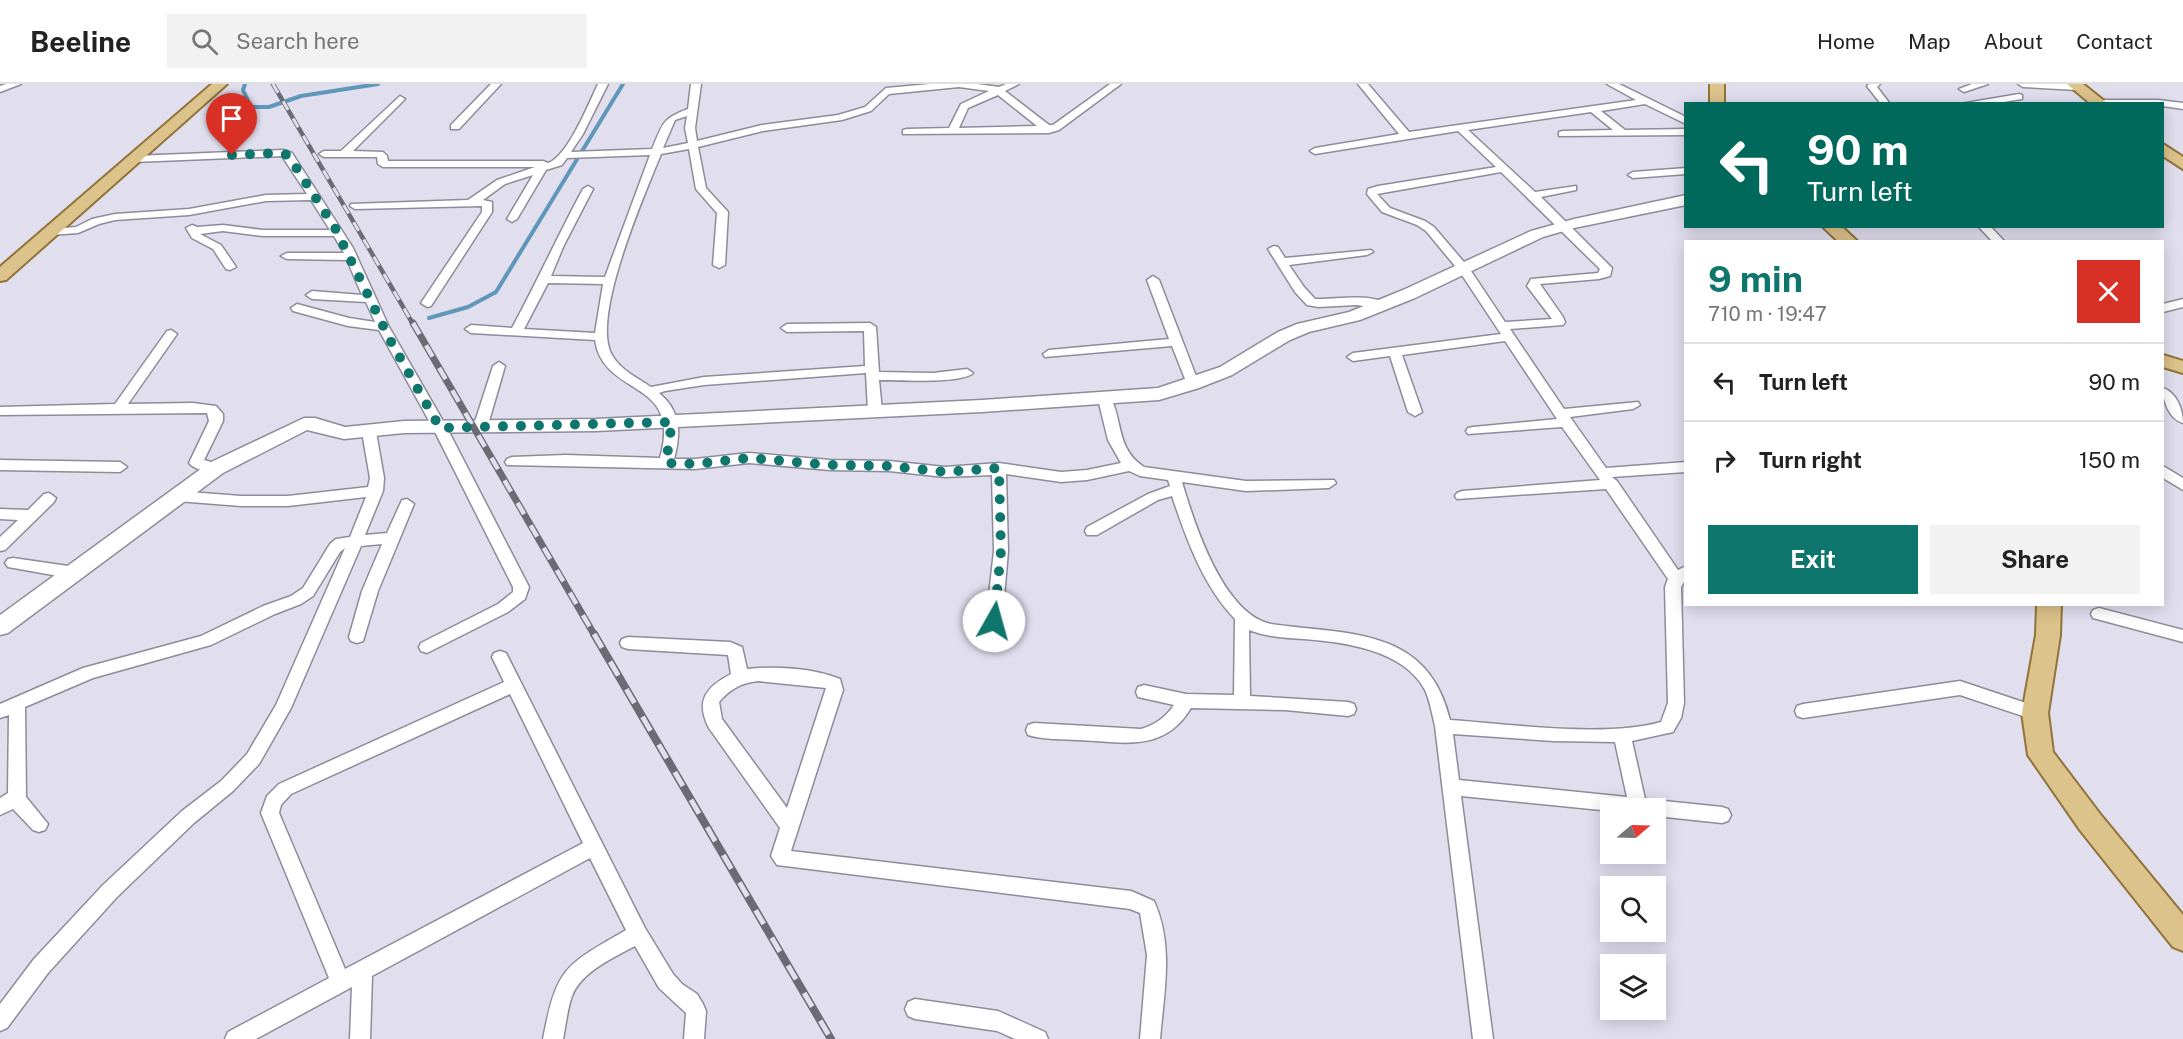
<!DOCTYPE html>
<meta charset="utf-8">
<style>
:root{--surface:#fff;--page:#f2f2f2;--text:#222;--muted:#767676;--line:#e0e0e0;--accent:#0f766e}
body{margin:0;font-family:"Public Sans",sans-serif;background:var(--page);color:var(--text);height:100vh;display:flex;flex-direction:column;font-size:22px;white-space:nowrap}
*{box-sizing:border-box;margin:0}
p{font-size:20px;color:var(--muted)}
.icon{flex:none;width:33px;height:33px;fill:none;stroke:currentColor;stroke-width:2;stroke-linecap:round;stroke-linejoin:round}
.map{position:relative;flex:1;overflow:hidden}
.sheet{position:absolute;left:1684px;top:156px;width:480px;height:366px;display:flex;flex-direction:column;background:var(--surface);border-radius:0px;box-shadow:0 3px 15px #0003}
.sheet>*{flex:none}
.top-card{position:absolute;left:1684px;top:18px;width:480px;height:126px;border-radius:0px;box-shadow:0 3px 15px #0003;background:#00695c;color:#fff;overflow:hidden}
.needle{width:39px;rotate:71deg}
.controls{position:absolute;left:1600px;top:714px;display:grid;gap:12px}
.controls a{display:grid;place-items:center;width:66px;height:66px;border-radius:0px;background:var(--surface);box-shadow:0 3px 15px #0003;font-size:30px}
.pin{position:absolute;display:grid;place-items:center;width:51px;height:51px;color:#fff;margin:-62px -26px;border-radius:50% 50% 50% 0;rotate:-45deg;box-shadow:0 0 6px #0007}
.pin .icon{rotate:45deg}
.me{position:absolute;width:66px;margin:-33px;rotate:7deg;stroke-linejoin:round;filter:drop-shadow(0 0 4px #0008)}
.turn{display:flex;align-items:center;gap:21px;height:126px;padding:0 24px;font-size:27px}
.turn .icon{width:78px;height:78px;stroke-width:2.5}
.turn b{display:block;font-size:42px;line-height:51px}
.round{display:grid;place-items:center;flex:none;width:63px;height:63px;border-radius:0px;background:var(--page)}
.overview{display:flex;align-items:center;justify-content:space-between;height:102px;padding:0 24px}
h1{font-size:36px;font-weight:700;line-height:45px;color:var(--accent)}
.primary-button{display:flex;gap:12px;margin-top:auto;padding:12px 24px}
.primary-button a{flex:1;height:69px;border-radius:0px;background:var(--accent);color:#fff;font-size:24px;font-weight:700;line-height:69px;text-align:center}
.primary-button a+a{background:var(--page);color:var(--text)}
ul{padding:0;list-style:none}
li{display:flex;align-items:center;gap:18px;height:78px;padding:0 24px;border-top:2px solid var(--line)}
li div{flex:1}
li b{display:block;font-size:22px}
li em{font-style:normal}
header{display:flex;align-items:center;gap:36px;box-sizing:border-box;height:84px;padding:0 30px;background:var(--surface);border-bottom:2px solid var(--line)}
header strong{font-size:28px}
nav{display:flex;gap:33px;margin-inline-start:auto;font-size:21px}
.search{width:420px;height:54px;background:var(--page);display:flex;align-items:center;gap:15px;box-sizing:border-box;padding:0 21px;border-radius:0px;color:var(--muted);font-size:22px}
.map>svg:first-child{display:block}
</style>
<header>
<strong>Beeline</strong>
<div class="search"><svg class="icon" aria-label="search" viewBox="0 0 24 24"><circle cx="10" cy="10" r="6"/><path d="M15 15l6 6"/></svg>Search here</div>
<nav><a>Home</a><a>Map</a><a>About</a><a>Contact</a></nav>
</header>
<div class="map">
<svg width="2183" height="955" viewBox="0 0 2183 955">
<rect width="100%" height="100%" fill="#e1deee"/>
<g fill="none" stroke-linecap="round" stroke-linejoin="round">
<!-- stream -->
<path stroke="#5e97ba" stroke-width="4" d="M245,0L243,6L251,23H269L301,12L378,0
M429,234L468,223L496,208L623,0"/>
<defs>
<path id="street" d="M6,0H21L0,8V2Z
M491,0H501L459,45H451V41Z
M598,0H608L583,50L571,68L652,65C663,40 661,35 688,25L691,0H701L695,44L697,57L762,41L838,31L865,23L886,4L930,0H977L999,3L1006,0H1019L1005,7L1049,41H1053L1110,0H1121L1059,46L1049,49L903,50V46L907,45L949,44L961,20L989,7L959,3L889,10L871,27L842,36L763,47L698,63L706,104L728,128L725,181L719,184L713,181L717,129L696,105L689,65L661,70C645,110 590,234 612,271C620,286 638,294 651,303L704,293L865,282L864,247L787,248L781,244L787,240L870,239L876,243L879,288L933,289L967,285L973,289C962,300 898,296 879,296L882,327L875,331L868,327L866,289L704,301L665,307L659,309C681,327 681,349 674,375H695L749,369L830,376L889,377L945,383L999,379L1061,388L1087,386L1121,379L1108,356L1098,315L1100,312H1110C1123,337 1116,365 1144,383L1246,397L1334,396L1336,399L1329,404L1246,407L1182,398C1194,439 1223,530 1271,540C1347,551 1428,542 1450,636C1509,640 1606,654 1661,638L1668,619L1665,503L1668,495L1606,405L1457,415L1455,412L1457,409L1462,407L1600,396L1562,343L1468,350L1466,347L1468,344L1473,343L1557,335L1505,257L1402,271L1422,328L1415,332L1408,328L1390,272L1353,277L1347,273L1353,269L1501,250L1460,188L1426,147L1417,141L1382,128L1367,110L1368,105L1378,102L1496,83L1458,47L1315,70L1310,67L1315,64L1399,50L1358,0H1368L1409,48L1636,16L1607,0H1619L1686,33V40L1645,20L1601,27L1625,46L1686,45V51L1559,52V48L1563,47L1613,46L1591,28L1468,46L1535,108L1576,102V106L1541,113L1612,184L1610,192L1599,195L1540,200L1563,233L1565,238L1563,241L1510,245L1564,325L1638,318L1640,321L1633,325L1570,333L1606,384L1686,378V388L1612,393L1617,397L1678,486L1686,482V495L1681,503L1684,619L1681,634L1673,648L1632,657L1645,715L1722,723L1728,725L1731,731L1728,737L1722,739L1656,732V724H1611V727L1461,712L1493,955H1473L1435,642C1432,630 1430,617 1425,606C1404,566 1344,558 1304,555C1285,554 1267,553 1249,546L1250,612L1348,618L1354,620L1356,625L1354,630L1348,632L1285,626L1191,624C1164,669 1123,658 1079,656C1063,655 1043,656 1028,651L1026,646L1028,641L1034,639L1141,645C1155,641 1166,633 1174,621L1138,613L1136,608L1138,603L1144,601L1186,610L1234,611L1235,535C1203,502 1186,454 1172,412L1158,416L1097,451H1087L1085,447L1087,443L1148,410L1170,402L1168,396L1140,392L1129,387L1087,396L1061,398L1006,390L1008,467L1002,537L1000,541H988L986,537L994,467L992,391L945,393L889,387L830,386L749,379L695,385L507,381L505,378L507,375L512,373L566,371L660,374C683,293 604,315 595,256L471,249L465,245L471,241L512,244C537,198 558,151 583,105L588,102L593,105L564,161L551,192L605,193L650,71L567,74L562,81L546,86L517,135L512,138L507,135L533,91L505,100L483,116L492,118V128L431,222L427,223L421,219L482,128V122L355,125L350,122L351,120L468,116L497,96L535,83H383L378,80L377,73H324L319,70L324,67H341L400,12L405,15L353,67L383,68L387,72L388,77H543L548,79C568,72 589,19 598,0ZM998,11L1037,42L959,44L968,24ZM687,32L685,44L688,59L663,64L675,36ZM1501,88L1600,185L1598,189L1531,195L1527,202L1552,235L1505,238L1469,184L1434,143L1425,137L1390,124L1377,110ZM548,199L603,200L595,249L524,245ZM1453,650L1553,657L1615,658L1627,713L1459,696Z
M1869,0H1880L1877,3L1890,20H1881L1867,2Z
M1972,0H1988L1964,8L1959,5Z
M2018,0H2074L2082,3L2077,6L2023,3Z
M2019,10L2022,11V15L1991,20H1960Z
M2100,16H2158L2183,19V25L2163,22V20L2095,19Z
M283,66L292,69L353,164L389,243L447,344L529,503L525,515L508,528L427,569L421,567L419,563L421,559L498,520L513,508V503L433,344L379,246L348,242L293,227L291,224L297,220L349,234L375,238L366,218L312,215L306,211L312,207L362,211L347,176L287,175L281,172L287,169H344L334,152H263L223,147L200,150L221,161L236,183L230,186L226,185L213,165L192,154L186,144L192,141L197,143L223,141L263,146H330L311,116L266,117L189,131L115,136L99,140L78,149L50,151L44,148L50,145L76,143L92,135L115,130L189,125L266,111L307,110L282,72L134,78L129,75L134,72Z
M1686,84V90L1633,94L1628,91L1633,88Z
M1978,142H1990L2005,158H1993Z
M1274,162L1278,163L1285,174L1371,166L1373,168L1367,171L1289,181L1304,203L1315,215C1335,216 1372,208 1388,221L1382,225L1357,221L1318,223L1307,221L1295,208L1268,165Z
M1153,192L1159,196L1199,300L1198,303H1188L1187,300L1172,262L1045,273L1043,270L1049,266L1169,255L1147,196Z
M2183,215V223L2163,228V220Z
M171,246L177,250L128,320L193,319L216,322L223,330V337L204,376L221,381L223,384L221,387C212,390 195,386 189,379L209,337L207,329L0,331V323L115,320L167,247Z
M499,278L505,282L487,344L480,348L475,347L473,344L493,282Z
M2163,304C2177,309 2183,326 2183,339C2169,335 2163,317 2163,304Z
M369,344L376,348L384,394L383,407L365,451L387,449L402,416L407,415L414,420L378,507L363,557L357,559L351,557L349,553L362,507L382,460L361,462L291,624L259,680L233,707L194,739L117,813L48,889L7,944L0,947V920L34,875L103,801L182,727L221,697L247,670L276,621L345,464L340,468L313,512L301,520L275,530L211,561L93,594L25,623L26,713L48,740L45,746L39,748L33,746L13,725L0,731V714L8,709L9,631L0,634V620L83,584L201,552L263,522L291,512L303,504L330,460L336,455L350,453L366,413L288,422H241L177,417L170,412L177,407L241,412H288L368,403L370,394L362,348Z
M0,376L120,378L127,383L120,388L0,386Z
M2163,382L2183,394V406L2163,394Z
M49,409L56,414L54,418L5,466L0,467V453L18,436L0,435V425L28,426L44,410Z
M13,474L75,483L80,485L83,489L80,493L75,495L8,483L5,479L8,475Z
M2099,524L2183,546V558L2093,534L2091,530L2093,526Z
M628,553L730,558L742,563L747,585C776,582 813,584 840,595L843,606L791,767L1131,807L1154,817C1174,861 1164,908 1160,955H1140L1147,871L1140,829L1130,825L777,781L771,772L780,744L709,644C695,617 706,603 731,590L728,571L628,565L622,563L620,559L622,555ZM758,597L826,604L787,724L722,635L719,618C730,605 741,599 758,597Z
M500,567L506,569L508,573L645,844L673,890L682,900L697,910L703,920L706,927L704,955H684L686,929L659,904L635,862C613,874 581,888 572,912C567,926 566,941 563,955H543C557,883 564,882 626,846L590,774L372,892L370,955H350L352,903L256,955H225L228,948L329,894L261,729L267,712L279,700L504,598L492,573L494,569ZM510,610L583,759L345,885L279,729L281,721L291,710Z
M1960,597L2041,624L2043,629L2041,634L2035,636L1960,611L1803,634L1797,632L1795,627L1797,622L1803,620Z
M915,915L998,927L1045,948L1048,955H1015L997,947L915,935L908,932L905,925L908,918Z"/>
<path id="secondary" d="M1686,111V121L1574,144L1543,153L1415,214L1360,236L1309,248L1290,256L1232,291L1199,304L1159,316L982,328L596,347L404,349L344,355L307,346L223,389L8,549L0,551V531L209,379L304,334H315L345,343L404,337L596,335L982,316L1158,304L1220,283L1278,248L1297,240L1349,228L1403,206L1531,147L1574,135Z"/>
<path id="primary" d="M212,0H227L6,196L0,197V183Z
M1710,0H1724V20H1710Z
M2067,0H2083L2108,20H2091Z
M2163,60L2183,73V85L2163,72Z
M1822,142H1841L1858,158H1839Z
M2163,271L2183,277V289L2163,283Z
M2037,520H2061L2060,551L2048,629L2053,668L2100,730L2183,831V867L2173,863L2080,746L2028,671L2022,629L2036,551Z"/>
</defs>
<!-- street casing -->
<use href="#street" stroke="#8e8b9a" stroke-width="3"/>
<!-- secondary casing -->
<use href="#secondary" stroke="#8e8b9a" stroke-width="3"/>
<!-- primary casing -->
<use href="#primary" stroke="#90743a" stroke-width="4"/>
<!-- street -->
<use href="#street" fill="#fff" fill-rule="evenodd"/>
<!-- secondary -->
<use href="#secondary" fill="#fff" fill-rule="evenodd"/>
<!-- primary -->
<use href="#primary" fill="#dcc28b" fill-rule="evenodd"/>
<defs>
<path id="rail-far2" d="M273,0L413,240"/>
<path id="rail-far1" d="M413,239L595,552"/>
<path id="rail" d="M594,550L831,955"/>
</defs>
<!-- rail-far2 casing -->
<use href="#rail-far2" stroke="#6c6a73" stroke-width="4.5"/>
<!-- rail-far1 casing -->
<use href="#rail-far1" stroke="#6c6a73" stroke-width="7"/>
<!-- rail casing -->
<use href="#rail" stroke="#6c6a73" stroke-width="8"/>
<!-- rail-far2 -->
<use href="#rail-far2" stroke="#e1deee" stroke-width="3" stroke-dasharray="10" stroke-linecap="butt"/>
<!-- rail-far1 -->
<use href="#rail-far1" stroke="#e1deee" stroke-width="4.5" stroke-dasharray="13" stroke-linecap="butt"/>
<!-- rail -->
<use href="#rail" stroke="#e1deee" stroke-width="5" stroke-dasharray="16" stroke-linecap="butt"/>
</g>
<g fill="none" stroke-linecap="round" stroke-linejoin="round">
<!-- route -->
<path stroke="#0f766e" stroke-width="10" stroke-dasharray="0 18" d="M232,71L277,69L288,71L335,144L390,256L440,344L672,338L666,379L695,380L749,374L830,381L889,382L945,388L999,384L1001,467L994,537"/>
</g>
</svg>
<div class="controls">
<a><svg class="needle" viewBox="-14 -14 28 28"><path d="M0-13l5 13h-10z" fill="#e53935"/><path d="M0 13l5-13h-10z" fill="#767676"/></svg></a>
<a><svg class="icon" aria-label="search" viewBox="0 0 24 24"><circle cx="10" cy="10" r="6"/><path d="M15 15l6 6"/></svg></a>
<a><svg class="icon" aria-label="layers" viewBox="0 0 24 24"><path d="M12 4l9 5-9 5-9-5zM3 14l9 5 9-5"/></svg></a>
</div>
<div class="pin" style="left:232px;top:71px;background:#d93025"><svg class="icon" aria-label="arrive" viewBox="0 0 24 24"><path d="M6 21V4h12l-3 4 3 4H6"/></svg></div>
<svg class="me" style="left:994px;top:537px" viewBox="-20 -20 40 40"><circle r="19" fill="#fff"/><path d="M0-13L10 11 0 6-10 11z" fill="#0f766e"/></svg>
<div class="top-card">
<div class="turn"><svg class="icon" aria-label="left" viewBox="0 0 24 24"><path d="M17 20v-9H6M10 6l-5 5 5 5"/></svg><div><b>90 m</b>Turn left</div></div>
</div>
<section class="sheet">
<div class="overview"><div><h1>9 min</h1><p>710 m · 19:47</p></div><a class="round" style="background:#d93025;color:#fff"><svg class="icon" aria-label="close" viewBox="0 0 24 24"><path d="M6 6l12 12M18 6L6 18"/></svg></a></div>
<ul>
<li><svg class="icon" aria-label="left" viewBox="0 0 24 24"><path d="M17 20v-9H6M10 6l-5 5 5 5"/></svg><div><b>Turn left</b></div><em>90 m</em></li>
<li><svg class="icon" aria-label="right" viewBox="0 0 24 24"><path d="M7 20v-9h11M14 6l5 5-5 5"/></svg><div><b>Turn right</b></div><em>150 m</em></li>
</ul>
<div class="primary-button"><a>Exit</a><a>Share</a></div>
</section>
</div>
